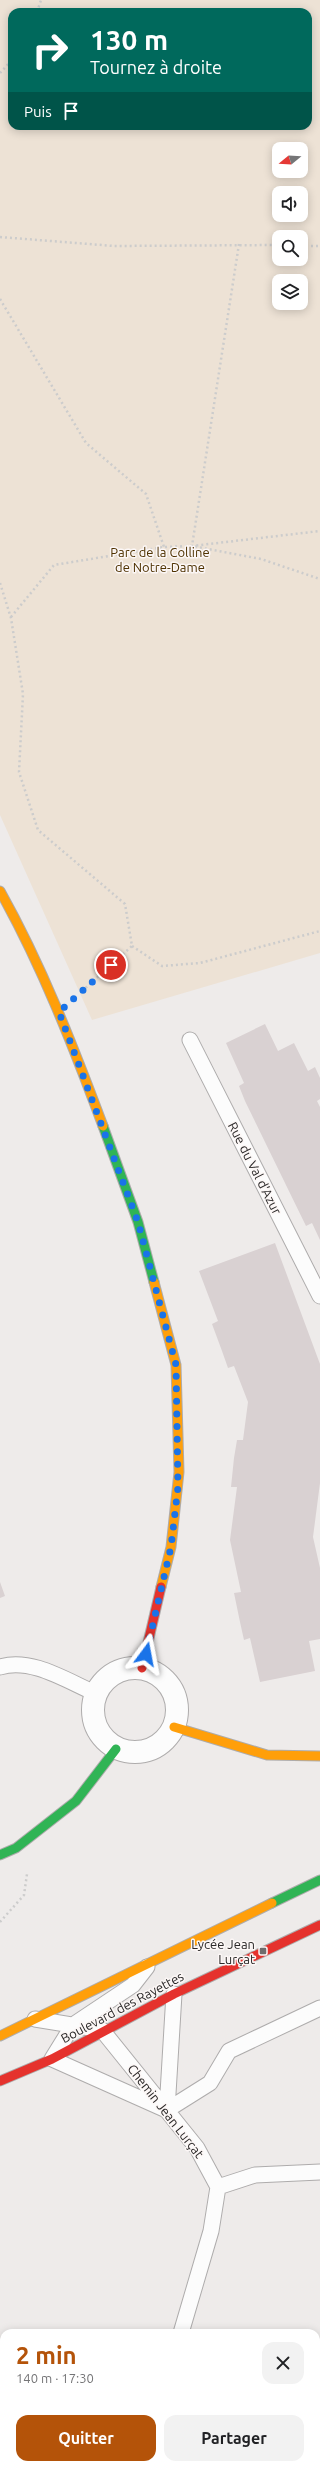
<!DOCTYPE html>
<html lang="fr">
<meta charset="utf-8">
<style>
:root{--surface:#fff;--page:#f2f2f2;--text:#202124;--muted:#757577;--accent:#b45309}
body{margin:0;font-family:Ubuntu,sans-serif;background:var(--page);color:var(--text);height:100vh;display:flex;flex-direction:column;font-size:15px;white-space:nowrap}
*{box-sizing:border-box;margin:0}
p{font-size:13px;color:var(--muted)}
.icon{flex:none;width:22px;height:22px;fill:none;stroke:currentColor;stroke-width:2;stroke-linecap:round;stroke-linejoin:round}
.map{position:relative;flex:1;overflow:hidden}
.sheet{position:absolute;left:0px;top:2329px;width:320px;height:140px;display:flex;flex-direction:column;background:var(--surface);border-radius:12px 12px 0 0;box-shadow:0 2px 10px #0003}
.sheet>*{flex:none}
.guide{position:absolute;left:8px;top:8px;width:304px;height:122px;border-radius:12px;box-shadow:0 2px 10px #0003;background:#00695c;color:#fff;overflow:hidden}
.needle{width:26px;rotate:252deg}
.fabs{position:absolute;left:272px;top:142px;display:grid;gap:8px}
.fabs a{display:grid;place-items:center;width:36px;height:36px;border-radius:8px;background:var(--surface);box-shadow:0 2px 10px #0003;font-size:20px}
.pin{position:absolute;display:grid;place-items:center;width:34px;height:34px;color:#fff;margin:-17px;border:2px solid #fff;border-radius:50%;box-shadow:0 1px 4px #0007}
.me{position:absolute;width:44px;margin:-22px;rotate:13deg;stroke-linejoin:round;filter:drop-shadow(0 0 3px #0008)}
.turn{display:flex;align-items:center;gap:14px;height:84px;padding:0 16px;font-size:18px}
.turn .icon{width:52px;height:52px;stroke-width:2.5}
.turn b{display:block;font-size:28px;line-height:34px}
.then{display:flex;align-items:center;height:38px;padding:0 16px;background:#0003;gap:8px;font-size:15px}
.round{display:grid;place-items:center;flex:none;width:42px;height:42px;border-radius:12px;background:var(--page)}
.headline{display:flex;align-items:center;justify-content:space-between;height:68px;padding:0 16px}
h1{font-size:24px;font-weight:600;line-height:30px;color:var(--accent)}
.primary-button{display:flex;gap:8px;margin-top:auto;padding:8px 16px}
.primary-button a{flex:1;height:46px;border-radius:12px;background:var(--accent);color:#fff;font-size:16px;font-weight:600;line-height:46px;text-align:center}
.primary-button a+a{background:var(--page);color:var(--text)}
.map>svg:first-child{display:block}
</style>
<div class="map">
<svg width="320" height="2469" viewBox="0 0 320 2469">
<rect width="100%" height="100%" fill="#eeebea"/>
<!-- green -->
<path fill="#ede2d5" fill-rule="evenodd" d="M0,0H320V953L92,1020L0,815ZM12,12H308V126H12ZM279,149H301V171H279ZM279,193H301V215H279ZM279,237H301V259H279ZM279,281H301V303H279Z"/>
<!-- building -->
<path fill="#d9d1d2" d="M265,1024L278,1051L294,1043L308,1071L315,1067L320,1078V1099L317,1101L320,1107V1240L312,1223L306,1226L245,1101L239,1086L244,1083L226,1043Z
M275,1243L320,1364V1483L313,1537L320,1568V1639L309,1641L315,1671L260,1682L250,1638L244,1640L240,1622L234,1593L241,1592L230,1540L237,1487H231L234,1458L237,1440H243L248,1402L234,1366L228,1368L222,1351L212,1324L218,1321L199,1271Z
M0,1582L5,1596L0,1598Z"/>
<g fill="none" stroke-linecap="round" stroke-linejoin="round">
<defs>
<path id="lane" d="M190,1040L320,1296
M0,1667C31,1657 67,1681 95,1693
M147,1967L133,1985L73,2025L52,2059L164,2109
M35,2019L102,2030L197,2148L218,2187L211,2231L181,2333
M167,2110L210,2083L229,2051L320,2008
M167,2110L174,1994
M218,2187L255,2175L320,2172
M175,2465L176,2469"/>
<path id="street" d="M93 1710a42 42 0 1 1 84 0a42 42 0 1 1-84 0Z"/>
<path id="fast" d="M103,1126L138,1222L154,1282
M0,1855L16,1848L76,1801L116,1749
M272,1903L320,1880"/>
<path id="slow" d="M0,891C42,966 73,1046 103,1126
M154,1282L176,1365L179,1472L171,1547L161,1587
M174,1727L267,1755L320,1756
M0,2036L272,1903"/>
<path id="jam" d="M142,1668L161,1587
M0,2081L52,2059L174,1994L320,1925"/>
</defs>
<!-- lane casing -->
<use href="#lane" stroke="#aeacac" stroke-width="17"/>
<!-- street casing -->
<use href="#street" stroke="#aeacac" stroke-width="24"/>
<!-- fast casing -->
<use href="#fast" stroke="#aeacac" stroke-width="11"/>
<!-- slow casing -->
<use href="#slow" stroke="#aeacac" stroke-width="11"/>
<!-- jam casing -->
<use href="#jam" stroke="#aeacac" stroke-width="11"/>
<!-- path -->
<path stroke="#ccc" stroke-width="2.5" stroke-dasharray="2 3" stroke-linecap="butt" d="M37,12L41,0
M0,73L12,60
M0,237L114,246L279,245
M239,244L192,546L320,531
M301,246H320
M0,299L86,443L146,494L164,547
M0,583L11,618L23,694L19,772L38,830L125,904L132,946L81,992
M11,617L54,565L164,547L192,546L261,559L320,579
M132,946L162,966L200,963L320,931
M0,1922L24,1895L27,1874"/>
<!-- lane -->
<use href="#lane" stroke="#fcfcfc" stroke-width="15"/>
<!-- street -->
<use href="#street" stroke="#fcfcfc" stroke-width="22"/>
<!-- fast -->
<use href="#fast" stroke="#30b455" stroke-width="9"/>
<!-- slow -->
<use href="#slow" stroke="#ff9f0a" stroke-width="9"/>
<!-- jam -->
<use href="#jam" stroke="#e5322d" stroke-width="9"/>
</g>
<g fill="none" stroke-linecap="round" stroke-linejoin="round">
<!-- route -->
<path stroke="#1a73e8" stroke-width="7" stroke-dasharray="0 12.6" d="M111,965L59,1012L138,1222L176,1365L178,1487L171,1547L146,1654"/>
</g>
<!-- markers -->
<rect fill="#6f6c6c" stroke="#fcf7f6" stroke-width="1.5" x="259" y="1947" width="8" height="8" rx="2"/>
<g text-anchor="middle" stroke-width="3" stroke-linejoin="round" paint-order="stroke">
<!-- park labels -->
<g font-size="13" fill="#4e3100" stroke="#fcf7f6">
<text x="160" y="557">Parc de la Colline<tspan x="160" dy="15">de Notre-Dame</tspan></text>
</g>
<!-- street labels -->
<g font-size="13" fill="#2a2828" stroke="#fcf7f6">
<text transform="translate(255 1168) rotate(63)" y="5">Rue du Val d'Azur</text>
<text transform="translate(122 2007) rotate(-28)" y="5">Boulevard des Rayettes</text>
<text transform="translate(166 2111) rotate(52)" y="5">Chemin Jean Lurçat</text>
</g>
<!-- poi labels -->
<g font-size="13" fill="#2a2828" stroke="#fcf7f6" text-anchor="end">
<text x="255" y="1949">Lycée Jean<tspan x="255" dy="15">Lurçat</tspan></text>
</g>
</g>
</svg>
<div class="fabs">
<a><svg class="needle" viewBox="-14 -14 28 28"><path d="M0-13l5 13h-10z" fill="#e53935"/><path d="M0 13l5-13h-10z" fill="#757577"/></svg></a>
<a><svg class="icon" aria-label="sound" viewBox="0 0 24 24"><path d="M4 9h4l5-4v14l-5-4H4zM17 9q2 3 0 6"/></svg></a>
<a><svg class="icon" aria-label="search" viewBox="0 0 24 24"><circle cx="10" cy="10" r="6"/><path d="M15 15l6 6"/></svg></a>
<a><svg class="icon" aria-label="layers" viewBox="0 0 24 24"><path d="M12 4l9 5-9 5-9-5zM3 14l9 5 9-5"/></svg></a>
</div>
<div class="pin" style="left:111px;top:965px;background:#d93025"><svg class="icon" aria-label="arrive" viewBox="0 0 24 24"><path d="M6 21V4h12l-3 4 3 4H6"/></svg></div>
<svg class="me" style="left:146px;top:1654px" viewBox="-20 -20 40 40"><path d="M0-17L14 15 0 8-14 15z" fill="#1a73e8" stroke="#fff" stroke-width="4"/></svg>
<div class="guide">
<div class="turn"><svg class="icon" aria-label="right" viewBox="0 0 24 24"><path d="M7 20v-9h11M14 6l5 5-5 5"/></svg><div><b>130 m</b>Tournez à droite</div></div>
<div class="then">Puis<svg class="icon" aria-label="arrive" viewBox="0 0 24 24"><path d="M6 21V4h12l-3 4 3 4H6"/></svg></div>
</div>
<section class="sheet">
<div class="headline"><div><h1>2 min</h1><p>140 m · 17:30</p></div><a class="round"><svg class="icon" aria-label="close" viewBox="0 0 24 24"><path d="M6 6l12 12M18 6L6 18"/></svg></a></div>
<div class="primary-button"><a>Quitter</a><a>Partager</a></div>
</section>
</div>
